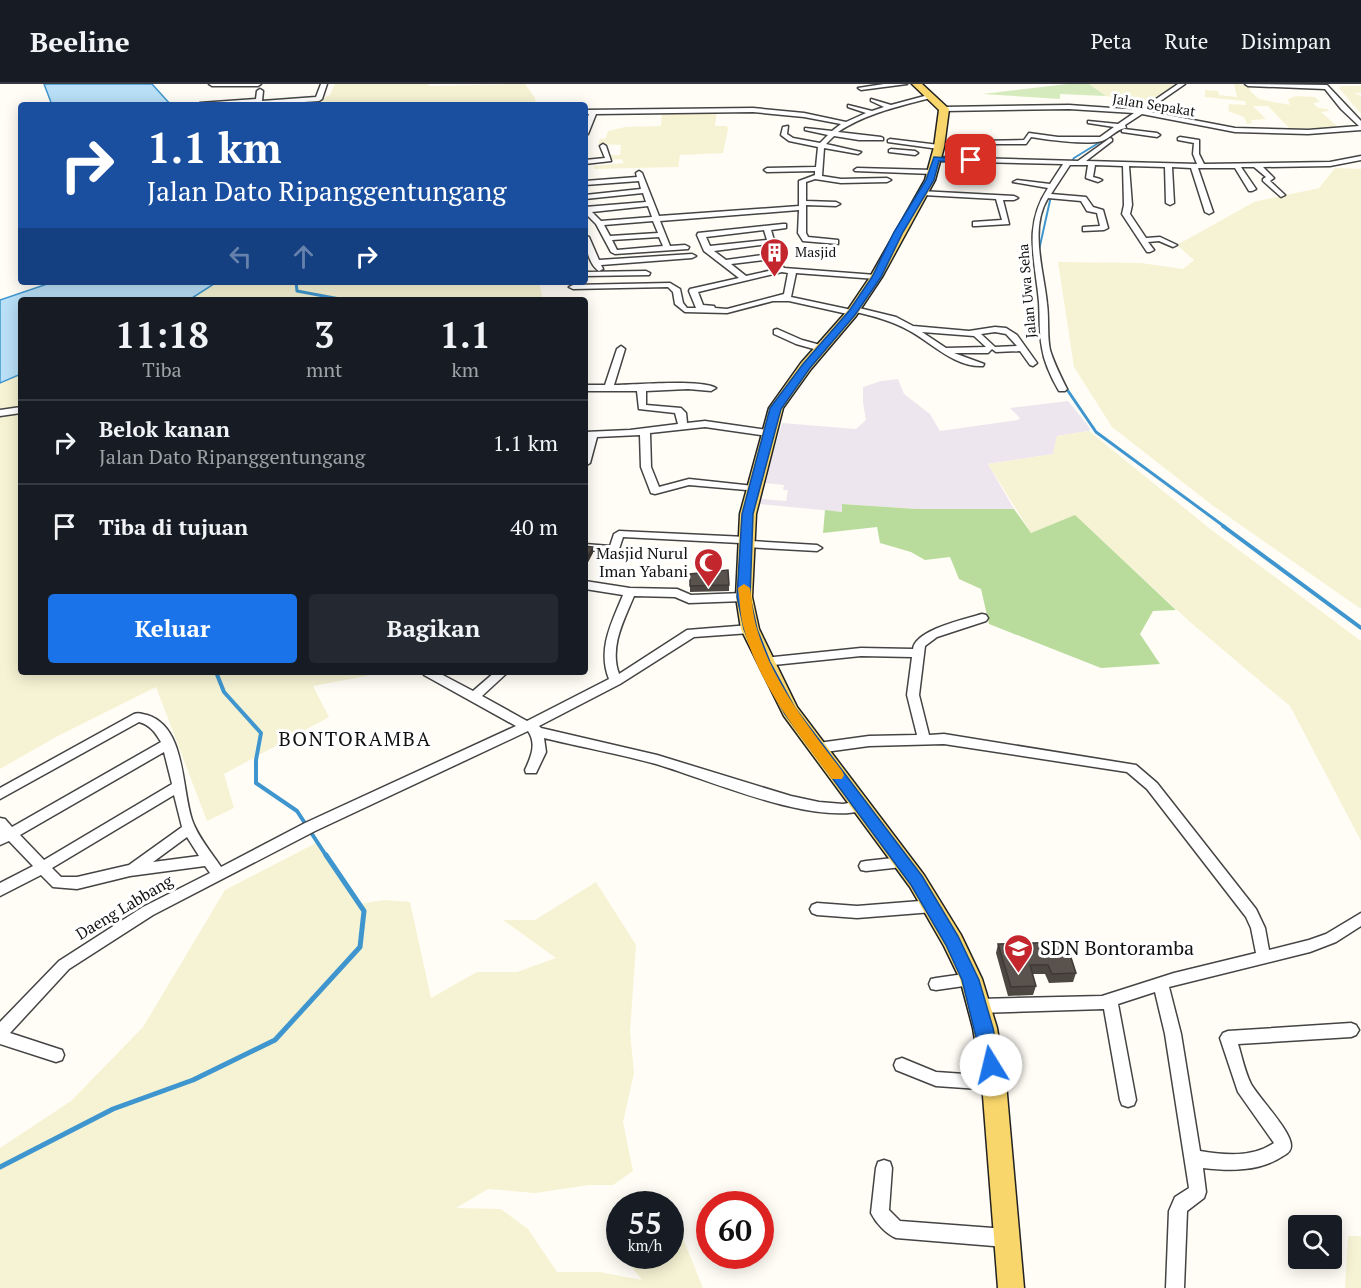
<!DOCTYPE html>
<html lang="id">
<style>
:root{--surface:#171b24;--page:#242831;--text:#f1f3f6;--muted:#9ea1a6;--line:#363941;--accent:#1a73e8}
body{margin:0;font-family:"PT Serif",serif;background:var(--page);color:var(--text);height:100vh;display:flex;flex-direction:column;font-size:22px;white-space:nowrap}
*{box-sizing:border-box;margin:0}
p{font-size:20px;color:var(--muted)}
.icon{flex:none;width:33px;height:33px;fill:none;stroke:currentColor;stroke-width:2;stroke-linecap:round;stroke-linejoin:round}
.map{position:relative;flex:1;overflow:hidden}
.panel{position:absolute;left:18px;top:213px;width:570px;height:378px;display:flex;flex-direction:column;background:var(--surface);border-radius:6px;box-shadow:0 3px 15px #0003}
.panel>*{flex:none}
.guide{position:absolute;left:18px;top:18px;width:570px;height:183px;border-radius:6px;box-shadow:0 3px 15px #0003;background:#1a4fa0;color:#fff;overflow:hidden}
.tools{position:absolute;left:1288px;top:1131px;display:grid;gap:12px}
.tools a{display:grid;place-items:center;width:54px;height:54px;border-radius:6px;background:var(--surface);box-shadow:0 3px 15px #0003;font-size:30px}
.speed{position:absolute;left:606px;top:1107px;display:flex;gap:12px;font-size:30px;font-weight:700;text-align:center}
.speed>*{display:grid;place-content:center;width:78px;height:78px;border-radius:50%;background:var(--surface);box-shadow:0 3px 15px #0003;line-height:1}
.speed small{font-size:15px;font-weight:400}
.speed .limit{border:9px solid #d22;background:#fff;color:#111}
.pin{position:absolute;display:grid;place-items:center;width:51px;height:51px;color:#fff;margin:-26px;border-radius:12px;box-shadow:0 3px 9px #0006}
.me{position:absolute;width:66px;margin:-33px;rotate:351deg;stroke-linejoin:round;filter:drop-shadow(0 0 4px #0008)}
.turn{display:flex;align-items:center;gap:21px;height:126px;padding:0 30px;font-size:27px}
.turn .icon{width:78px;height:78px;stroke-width:2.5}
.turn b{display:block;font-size:42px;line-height:51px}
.lanes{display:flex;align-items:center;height:57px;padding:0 30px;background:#0003;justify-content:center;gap:30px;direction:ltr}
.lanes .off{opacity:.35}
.eta{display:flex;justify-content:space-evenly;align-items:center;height:102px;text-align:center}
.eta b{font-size:36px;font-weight:600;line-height:42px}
.cta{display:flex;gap:12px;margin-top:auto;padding:12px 30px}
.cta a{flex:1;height:69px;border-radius:6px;background:var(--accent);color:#fff;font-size:24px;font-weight:600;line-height:69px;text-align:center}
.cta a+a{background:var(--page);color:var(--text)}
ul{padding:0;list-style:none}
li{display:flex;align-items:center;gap:18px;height:84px;padding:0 30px;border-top:2px solid var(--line)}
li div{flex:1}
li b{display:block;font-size:22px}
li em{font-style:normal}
header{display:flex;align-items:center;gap:36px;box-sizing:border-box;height:84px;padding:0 30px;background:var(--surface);border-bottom:2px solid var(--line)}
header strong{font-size:28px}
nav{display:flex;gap:33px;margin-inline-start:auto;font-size:21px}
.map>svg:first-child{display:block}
</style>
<header>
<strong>Beeline</strong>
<nav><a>Peta</a><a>Rute</a><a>Disimpan</a></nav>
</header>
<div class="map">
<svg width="1361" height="1204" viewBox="0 0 1361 1204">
<rect width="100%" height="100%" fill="#fffdf5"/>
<!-- industrial -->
<path fill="#eee6ef" d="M898,295L904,310L930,330L940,347L1018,336L1020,334L1010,324L1068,317L1090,344L1089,347L1057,352L1054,370L988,380L1014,425H917L843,420L842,428L759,420L761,415L786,417L788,406H783L784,401L764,399L782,339L856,345L866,336L863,319V303L881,297Z"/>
<!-- farmland -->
<path fill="#f6f3d4" d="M335,0H428L429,2L525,0L535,14L536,21H224L319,16L330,11Z
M1089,0H1176L1147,19L1106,12Z
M1234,0L1249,1L1250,7L1259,15L1290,21L1288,15L1296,12L1315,13L1320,18L1313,19L1318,24L1327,25L1329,27L1321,28L1339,44L1290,45L1268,22H1253L1266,35L1251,36L1252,39L1247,40L1244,33L1228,27L1229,20L1246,21L1245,17L1205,13V6L1218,7L1219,11L1237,13Z
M1341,2H1361V9H1354L1361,12V30L1339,4Z
M717,27L715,42H727L728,45L723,69L680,71L678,83L594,85V82L624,79L621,75L607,76L605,71H620L621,61L599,60V56L606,54L608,47L625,43L661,42L662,28Z
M1335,84L1361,85V525L1212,421L1112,343L1074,283L1058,178L1141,179L1183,185L1194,176L1177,161L1254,118L1319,104Z
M217,198H539L543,216H189Z
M21,290V588H387L313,602L329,633L224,690L234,724L207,737L156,603L56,653L0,685V299Z
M1089,347L1209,444L1361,557V757L1290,622L1190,538L1075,432L1031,449L988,380L1053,370L1057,352Z
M316,759L359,820L384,816L410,818L431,914L477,888H517L556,874L503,836H535L596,798L636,861L630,948L634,989L623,1038L633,1087L613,1101H589L535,1109L488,1105L456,1124L501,1125L528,1145L557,1188H600L642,1196L623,1172H670L671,1130H673L703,1204H0V1064L71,1017L143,943L225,806Z
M1348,1152H1361V1204H1345Z"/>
<!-- green -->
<path fill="#d5ebbd" d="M1067,0H1089L1106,12L1060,10V15L983,10Z"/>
<!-- forest -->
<path fill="#b9dc9c" d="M842,420L917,425H1014L1031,449L1075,431L1176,526L1153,527L1140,550L1160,580L1101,584L989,540L981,505L959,495L950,473L925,476L911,468L880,459L877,443L823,449L825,426L842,428Z"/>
<!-- water -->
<path fill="#b9e0f7" stroke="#3f96cf" stroke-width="1.5" d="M44,0H152L171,21H52Z
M53,198H217L189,216H21V290L0,299V216Z"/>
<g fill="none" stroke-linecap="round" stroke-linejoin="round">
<!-- stream-far3 -->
<path stroke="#3f96cf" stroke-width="2" d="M1121,44L1140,31
M1057,100L1074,74L1105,55
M1039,166L1051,112"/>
<!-- stream-far2 -->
<path stroke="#3f96cf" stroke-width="3" d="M296,198L297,207L345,216
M1064,301L1096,348L1225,443"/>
<!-- stream-far1 -->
<path stroke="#3f96cf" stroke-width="4" d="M1223,442L1361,544
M216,588L224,608L261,649L256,676V699L297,727L327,773"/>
<!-- stream -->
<path stroke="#3f96cf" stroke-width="5" d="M0,1083L113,1025L193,996L275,956L360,863L364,827L326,771"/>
<defs>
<path id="street" d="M209,0H261L258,2H212Z
M321,0H327L322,15L319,17L259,21L256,19L197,21L200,19L256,15L257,7L260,5L263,7L262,17L316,13Z
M884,0H907L861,6L858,4Z
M1178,0H1185L1146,27L1235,44L1308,46L1359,42L1341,25L1325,5L1248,2L1245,0L1327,1L1361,37V46L1308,50L1235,48L1142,30L1125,41L1126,44C1116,45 1111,54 1102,57C1086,61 1048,56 1031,53L1026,60H981L979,59V57L1024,56L1029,49L1058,53H1100L1114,43L1088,39V37L1118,40L1134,29L1069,25L944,27L941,25L944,23L1069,21L1140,26Z
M932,10L934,13C901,22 866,29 838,48L881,53L883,54V56H859L834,52L826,60L861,68L858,70L824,64L822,92L841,95L887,94L891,96L887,98L841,99L815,95L806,98V117L836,118L840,120L836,122L806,121V149L808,153L838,156V160L803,157L798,149L799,126L660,137L670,162L685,161L689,163L688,165L615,170L611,168L596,140L585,129V123L646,118L643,109L585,115V111L641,105L639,97L585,101V97L637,93L636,89L639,87L642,89L659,132L799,122V97L815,91V87L767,88L764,86L767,84L816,83L818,63L789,57L781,51L783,43L788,42L787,50L793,54L820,59L828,51L805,46V44L832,47L841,40L804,33L753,28L596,30L588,50L585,52V41L589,30H585V26L753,24L804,29L846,38L866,29L848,23V21L872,27L884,23L871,17V15L891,21ZM648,122L652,133L601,137L592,128ZM653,137L658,149L610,152L604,141ZM659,153L663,162L617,166L612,156Z
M1124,45L1157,49L1160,51L1157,53L1122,48V46Z
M1180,53L1199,56V70L1204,80L1330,78L1361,72V76L1330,82L1263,83L1274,94L1270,97L1285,111L1281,113L1263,97V95L1266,93L1254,83H1241L1256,105L1252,107H1249L1235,84H1198L1213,128L1209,130L1205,128L1191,84L1172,83L1174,119L1170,121L1166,119L1165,83L1129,82L1132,121L1130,130L1146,154L1160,153L1177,161L1173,163L1159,157L1148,158L1154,166L1150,168H1147L1122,130L1124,121L1123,82L1095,81L1093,93L1100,95L1102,96L1098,98L1086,94L1088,81H1070L1051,110L1086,113L1093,123L1103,126L1108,144L1104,146L1083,147V143L1100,142L1097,129L1087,127L1081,117L1048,114C1029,145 1044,187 1047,220C1049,235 1047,252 1050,266C1054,279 1061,293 1067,305L1065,307H1059C1052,295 1044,278 1042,264C1039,249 1040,234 1039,218C1035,175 1023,142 1048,104L1013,98L1017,96L1050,100L1063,80L936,77L933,75L936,73L1078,77L1110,54L1112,55V57L1086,77L1197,80L1193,70L1194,59L1178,56V54Z
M890,55L939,61L942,63L939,65L888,58V56Z
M603,60L606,62L611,77L585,80V76L605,74L600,62Z
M891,65L915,67L918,69L915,71L889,68V66Z
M857,84L933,86L936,88L933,90L855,87L854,86Z
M920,107L1014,112L1018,114L1014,116H1003L1009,140L976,142H973V138L1002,136L996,115L923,111L919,109Z
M783,140H786V144L771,146L781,180L784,184L876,191L880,193L876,195L796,189L791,213L852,226V223H855L896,233L913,242L969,247L995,243L1006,244L1017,251L1037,279L1033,282L1030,281L1020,267L996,268L992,265L988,269H954L984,280L983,282C955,284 931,258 908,246C892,237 874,232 855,228V231H852L789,217H773L727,229L685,228L675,220L673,208L668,203L573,205L569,203L573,201L670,199L680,205L683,219L687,224H696L689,207L690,205L739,194L704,167L697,151L698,149ZM764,146L767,156L710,162L706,153ZM768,160L770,170L726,176L714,167ZM772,175L777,185L746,192L731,180ZM782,188L788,189L784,210L727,225L715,224L714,222L703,221L698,208ZM922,248L974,252L986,263L946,264ZM995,248L1006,250L1017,262L995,263L981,250Z
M585,151L589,153L599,176L692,170L696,172L692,174L601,181L603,185L599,187C589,181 585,162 585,151Z
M646,187L650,189L649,191L585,192L586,188Z
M777,245L802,256L824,262L825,264L821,267L796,260L774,250V246Z
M621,262L625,265L614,301C635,301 701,295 716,304L711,307L688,305L646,307V321L681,324L686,329L687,339L705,337L768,346L773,349L768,352L705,343L650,349L651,383L659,403L689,395L754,402L758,403V407L689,401L655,410L651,409L641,383L640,351L597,353L590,379L585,382V362L587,354H585V348L630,346L678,340L675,329L639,325L637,307H585V301H605L617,265Z
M21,323V329L0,332V326Z
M619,447L746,453L750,454L751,457L817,461L822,464L817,467L745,463L741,462L740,459L623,453L618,468L585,466V460L610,462L614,450Z
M585,497L630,504L677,505L691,511L744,509L750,513L744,517L689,519L675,513L634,512C624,536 609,563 619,590L687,546L750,541L756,545L750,549L694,553L620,600L539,642L541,644L657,671L791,712L819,718L843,720L860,717L865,718L867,722L865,726C812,742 710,696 656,680C619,670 581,663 544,654L546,668L536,689H526L525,686C531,673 537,660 528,647L315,747L153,831L69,885L10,949L62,966L64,971L62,976L56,978L0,960V938L59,877L143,823L210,789L205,782L130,792L77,805L53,803L41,791L0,812V799L33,782L9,757L0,761V734L5,735L12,743L161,658C155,648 150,641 139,638L0,715V704L134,630C139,628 142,630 147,631C186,643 181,703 192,736C198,753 211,768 221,783L305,739L516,642L424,591L422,588H437L473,607L495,588H508L482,612L527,637L609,595C597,565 612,538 623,511L585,505ZM164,668L172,700L44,776L20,751ZM174,711L182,743L129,781L77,793H61L52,784ZM187,753L199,772L153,778Z
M982,530L986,531L988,534L986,537L937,553L925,562L919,611L929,651L944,650L1136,681L1157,699L1256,825L1265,844L1269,866L1309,856L1326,850L1361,829V842L1336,858L1310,868L1169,903L1181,950L1200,1067C1224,1071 1252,1074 1274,1059L1238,1008L1220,954L1223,949L1228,947L1351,939L1356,941L1359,946L1356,951L1351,953L1238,960C1242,973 1245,988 1251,1000C1259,1014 1292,1048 1291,1062C1291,1067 1287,1070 1283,1072C1259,1088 1230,1087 1203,1084L1206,1108L1204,1114L1187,1127L1184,1204H1166L1169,1127L1175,1113L1189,1104L1165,950L1155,908L1118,920L1136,1016L1134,1021L1128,1023L1122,1021L1120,1016L1104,925L978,929L973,927L970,922L973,917L978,915L1102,912L1174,889L1256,869L1251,844L1246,833L1147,705L1127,688L944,660L869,662L818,669L814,667L812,664L814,661L818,659L869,652L917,651L907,611L912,573L861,572L764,582L758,578L764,574L861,564L913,565C915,546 965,535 982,530Z
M902,773L907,774L909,778L907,782L902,783L866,787L861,786L859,782L861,778L866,777Z
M933,816L938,818L940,822L938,826L933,828L857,834L817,831L812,829L810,825L812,821L817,819L857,822Z
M971,889L976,890L978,895L976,900L971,901L936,906L931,905L929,900L931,895L936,894Z
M902,974L936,988L994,992L1000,994L1002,999L1000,1004L994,1006L936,1002L896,986L894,981L896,976Z
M884,1076L890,1078L892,1084L889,1126L900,1137L1006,1145L1012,1148L1015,1154L1012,1160L1006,1163L896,1154C886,1150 876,1139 871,1129L876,1084L878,1078Z"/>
<path id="primary" d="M912,0H922L949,25L944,63L935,96L882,193L856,232L811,285L783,324L756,430L752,513L759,545L797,623L924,791L961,851L982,895L997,944L1006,999L1024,1204H998L982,999L973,944L960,895L944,862L910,803L784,632L741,545L736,513L740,430L769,324L801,279L847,227L870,193L925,96L934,63L939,26Z"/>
</defs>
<!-- street casing -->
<use href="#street" stroke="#444" stroke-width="3"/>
<!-- primary casing -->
<use href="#primary" stroke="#222" stroke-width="3"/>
<!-- street -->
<use href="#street" fill="#fff" fill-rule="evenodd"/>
<!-- primary -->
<use href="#primary" fill="#f9d66b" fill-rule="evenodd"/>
</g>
<!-- wall -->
<path fill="#4d4742" d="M951,57L981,62L980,72L949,71Z
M952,77L969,78L968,86L951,84Z
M690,490L729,501V507L690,508Z
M998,860L1076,889L1073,898L1049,899L1045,890H1032L1036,902L1033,911L1008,912L996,869Z"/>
<!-- shaded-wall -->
<path fill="#3f3936" d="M593,463V469L585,484V477Z"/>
<!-- building -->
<path fill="#5a524d" stroke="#3f3936" stroke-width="1.5" d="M981,55V62L951,61V57Z
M952,77L969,78L968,83L951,82Z
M585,462L593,463L585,477Z
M728,486L729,501L690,502V490Z
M1066,858L1076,889L1052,890L1048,881H1030L1036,902L1011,903L998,860Z"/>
<!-- route -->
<path fill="#1a73e8" stroke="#114b97" stroke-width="1.5" d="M934,73L975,76L971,79L939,77L934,96L903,148L881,193L855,231L810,284L781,325L753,430L750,513L757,545L770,578L795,624L922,792L958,852L979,896L993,944L1000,981L997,986L991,989L984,986L962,896L946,861L911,801L785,630L757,578L744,545L737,513L742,430L770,324L803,280L849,227L872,193L894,148L926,96Z"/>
<!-- slow -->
<path fill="#f59e0b" d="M744,500L750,504C752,517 753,532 757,545C773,599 809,643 842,687L844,691L842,695H832C798,649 759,601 744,545C740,532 740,517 738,504Z"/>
<!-- icons -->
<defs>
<symbol id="building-pin" viewBox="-11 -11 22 30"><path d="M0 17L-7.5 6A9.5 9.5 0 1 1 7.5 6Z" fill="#c4262e" stroke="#fff"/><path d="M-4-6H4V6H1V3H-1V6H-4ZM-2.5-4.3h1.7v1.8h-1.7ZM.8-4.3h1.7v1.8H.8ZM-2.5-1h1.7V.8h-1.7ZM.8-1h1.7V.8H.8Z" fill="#fff"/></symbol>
<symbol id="mosque-pin" viewBox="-11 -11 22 30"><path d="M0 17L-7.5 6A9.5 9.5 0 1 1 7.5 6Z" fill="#c4262e" stroke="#fff"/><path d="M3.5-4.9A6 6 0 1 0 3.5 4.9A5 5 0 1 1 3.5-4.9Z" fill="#fff"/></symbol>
<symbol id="school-pin" viewBox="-11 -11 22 30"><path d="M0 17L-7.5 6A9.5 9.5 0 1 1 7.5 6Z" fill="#c4262e" stroke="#fff"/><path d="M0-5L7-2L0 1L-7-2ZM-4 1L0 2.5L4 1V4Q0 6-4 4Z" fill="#fff"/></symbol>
</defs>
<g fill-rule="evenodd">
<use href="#building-pin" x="758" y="152" width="33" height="45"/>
<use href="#mosque-pin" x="692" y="462" width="33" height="45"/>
<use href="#school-pin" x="1002" y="848" width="33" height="45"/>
</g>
<g text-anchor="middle" stroke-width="6" stroke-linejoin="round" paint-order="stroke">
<!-- far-street labels -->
<g font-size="14" fill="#111" stroke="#fff">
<text transform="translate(1154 21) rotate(9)" y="5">Jalan Sepakat</text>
<text transform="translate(1027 207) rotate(-95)" y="5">Jalan Uwa Seha</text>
</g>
<!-- far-poi labels -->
<g font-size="14" fill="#111" stroke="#fff" text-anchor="start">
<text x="795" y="173">Masjid</text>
</g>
<!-- poi labels -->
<g font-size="16" fill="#111" stroke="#fff" text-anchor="end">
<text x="688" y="475">Masjid Nurul<tspan x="688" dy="18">Iman Yabani</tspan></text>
</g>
<!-- street labels -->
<g font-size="16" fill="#111" stroke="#fff">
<text transform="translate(124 823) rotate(-31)" y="6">Daeng Labbang</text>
</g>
<!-- quarter labels -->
<g font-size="20" letter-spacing="1.5" fill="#111" stroke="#fff">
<text x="355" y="662">BONTORAMBA</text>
</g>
<!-- near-poi labels -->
<g font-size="20" fill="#111" stroke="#fff" text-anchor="start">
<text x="1040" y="871">SDN Bontoramba</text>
</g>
</g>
</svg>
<div class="tools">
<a><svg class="icon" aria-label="search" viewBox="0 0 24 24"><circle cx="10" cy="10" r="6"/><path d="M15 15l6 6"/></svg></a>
</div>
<div class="speed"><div>55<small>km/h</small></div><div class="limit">60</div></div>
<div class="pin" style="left:971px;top:76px;background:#d93025"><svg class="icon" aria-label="arrive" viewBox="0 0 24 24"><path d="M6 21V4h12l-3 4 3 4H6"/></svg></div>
<svg class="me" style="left:991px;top:981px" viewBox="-20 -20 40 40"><circle r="19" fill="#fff"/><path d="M0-13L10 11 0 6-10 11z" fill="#1a73e8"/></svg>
<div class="guide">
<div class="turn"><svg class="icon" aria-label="right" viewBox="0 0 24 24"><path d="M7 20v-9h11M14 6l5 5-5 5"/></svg><div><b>1.1 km</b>Jalan Dato Ripanggentungang</div></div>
<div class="lanes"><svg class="icon off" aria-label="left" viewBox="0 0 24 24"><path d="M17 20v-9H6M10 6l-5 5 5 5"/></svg><svg class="icon off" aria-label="ahead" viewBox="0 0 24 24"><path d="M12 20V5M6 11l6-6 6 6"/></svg><svg class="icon" aria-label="right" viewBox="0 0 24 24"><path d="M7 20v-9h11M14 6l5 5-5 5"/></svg></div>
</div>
<section class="panel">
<div class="eta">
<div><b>11:18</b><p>Tiba</p></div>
<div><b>3</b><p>mnt</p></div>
<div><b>1.1</b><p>km</p></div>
</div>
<ul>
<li><svg class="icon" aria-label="right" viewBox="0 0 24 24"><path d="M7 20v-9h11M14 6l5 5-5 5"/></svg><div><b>Belok kanan</b><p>Jalan Dato Ripanggentungang</p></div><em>1.1 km</em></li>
<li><svg class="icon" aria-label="arrive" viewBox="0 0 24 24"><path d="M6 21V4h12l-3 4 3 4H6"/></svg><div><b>Tiba di tujuan</b></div><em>40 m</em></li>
</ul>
<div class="cta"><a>Keluar</a><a>Bagikan</a></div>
</section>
</div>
